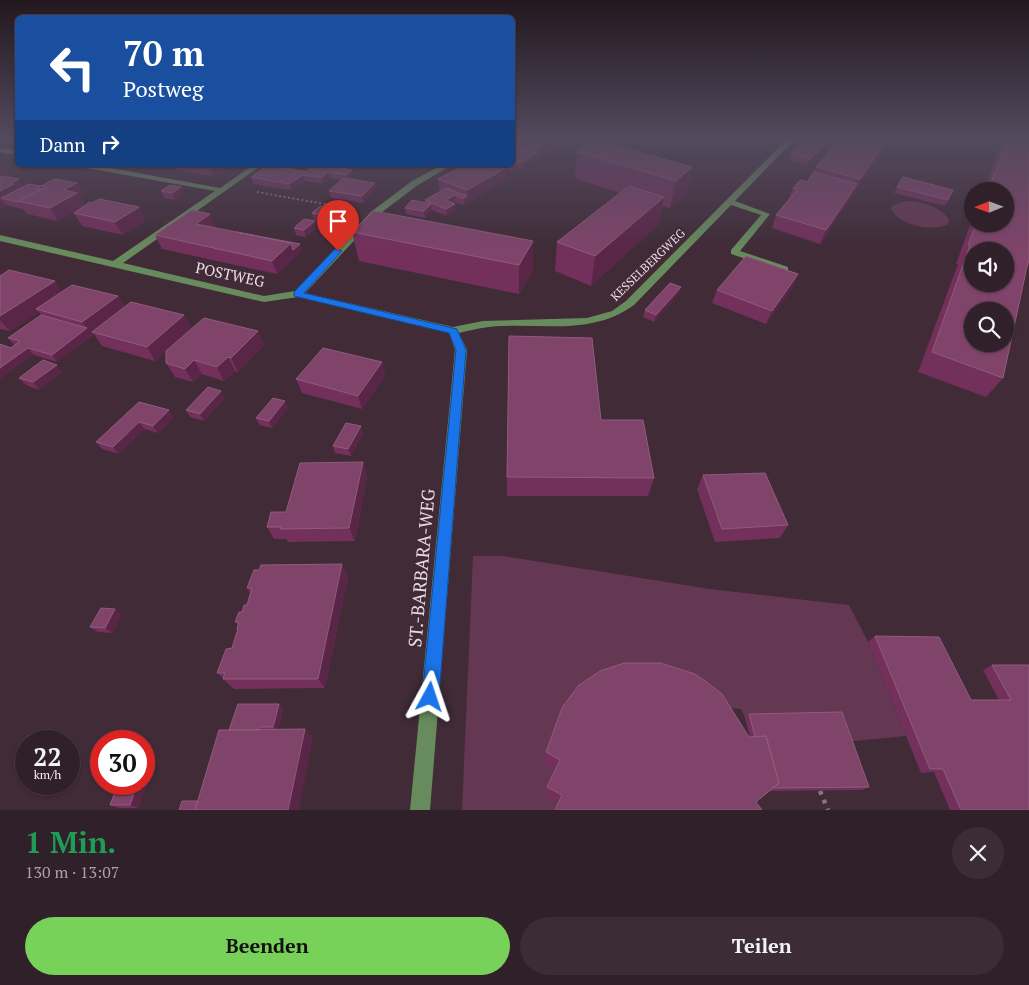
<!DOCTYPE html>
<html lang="de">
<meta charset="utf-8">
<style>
:root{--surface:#302029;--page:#3c2d35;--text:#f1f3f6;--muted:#a8a3a8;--line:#4b3e46;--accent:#78d158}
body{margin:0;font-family:"PT Serif",serif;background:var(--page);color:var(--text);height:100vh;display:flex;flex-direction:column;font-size:19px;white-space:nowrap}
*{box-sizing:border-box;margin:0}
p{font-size:16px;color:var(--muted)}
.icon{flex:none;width:28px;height:28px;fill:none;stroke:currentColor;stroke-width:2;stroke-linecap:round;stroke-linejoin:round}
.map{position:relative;height:810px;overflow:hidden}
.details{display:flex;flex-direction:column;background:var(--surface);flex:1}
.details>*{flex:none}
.hud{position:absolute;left:15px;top:15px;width:500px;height:152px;border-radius:8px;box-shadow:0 1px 4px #0004,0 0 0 1px var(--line);background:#1a4fa0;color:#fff;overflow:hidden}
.needle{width:32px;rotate:269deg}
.controls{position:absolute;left:964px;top:182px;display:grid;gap:10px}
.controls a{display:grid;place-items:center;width:50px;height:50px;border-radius:50%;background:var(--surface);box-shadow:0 1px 4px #0004,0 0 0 1px var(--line);font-size:25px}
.speed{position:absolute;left:15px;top:730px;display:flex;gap:10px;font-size:25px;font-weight:700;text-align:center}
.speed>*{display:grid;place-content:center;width:65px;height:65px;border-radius:50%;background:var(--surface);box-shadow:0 1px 4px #0004,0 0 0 1px var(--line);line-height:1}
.speed small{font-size:12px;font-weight:400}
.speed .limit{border:8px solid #d22;background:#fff;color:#111}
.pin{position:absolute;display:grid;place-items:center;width:42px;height:42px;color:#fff;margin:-51px -21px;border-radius:50% 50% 50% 0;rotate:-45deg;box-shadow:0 0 5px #0007}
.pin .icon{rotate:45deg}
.me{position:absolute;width:55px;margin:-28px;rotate:5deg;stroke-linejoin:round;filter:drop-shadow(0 0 4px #0008)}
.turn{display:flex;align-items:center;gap:18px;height:105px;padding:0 25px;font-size:22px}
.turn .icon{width:65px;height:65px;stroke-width:2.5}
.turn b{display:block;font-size:35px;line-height:42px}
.then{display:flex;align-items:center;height:48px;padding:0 25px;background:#0003;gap:10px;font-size:19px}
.round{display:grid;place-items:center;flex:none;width:52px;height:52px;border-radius:26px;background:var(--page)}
.summary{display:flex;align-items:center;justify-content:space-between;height:85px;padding:0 25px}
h1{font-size:30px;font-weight:600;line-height:38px;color:#1e9e55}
.cta{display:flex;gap:10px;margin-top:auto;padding:10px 25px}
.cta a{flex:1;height:58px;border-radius:30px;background:var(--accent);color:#111;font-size:20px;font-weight:600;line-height:58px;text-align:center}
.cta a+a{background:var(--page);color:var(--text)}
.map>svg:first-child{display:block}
</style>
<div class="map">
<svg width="1029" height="810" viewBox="0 0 1029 810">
<rect width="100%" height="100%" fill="#402b37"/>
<!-- green -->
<path fill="#643852" d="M907,201C923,202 939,206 949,219L948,224C932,232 900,226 891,209L893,205Z
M473,556H503L710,589L849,605L868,642L906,736L844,742L745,718L741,709L711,707L557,770L559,803L556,810H462Z"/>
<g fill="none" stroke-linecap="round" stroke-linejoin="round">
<!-- path-far1 -->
<path stroke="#87757f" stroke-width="2" stroke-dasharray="2 2.5" stroke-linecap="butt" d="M257,192L347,208"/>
<!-- path -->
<path stroke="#87757f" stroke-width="4.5" stroke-dasharray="4 5.5" stroke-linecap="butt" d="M820,791L828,810"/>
<!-- minor -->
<path fill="#688b5d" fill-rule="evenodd" d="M788,138H796L735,201L770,214L740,251L788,267V271H782L731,254V250L761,215L731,205L634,305C587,339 534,320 482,328C475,329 467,331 459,333L467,350L430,810H410L455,350L449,333L298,297L264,302L0,241V235L113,261L215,191L81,167L77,165H94L220,188L253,165H262L123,263L264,296L295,291L372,211L412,181L442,165H452L418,185L378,215L305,293L453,327L483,321L587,318L612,311L626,301Z
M0,148L18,151V155L0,152Z"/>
</g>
<!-- wall -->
<path fill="#73305b" d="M14,138H18V142H17Z
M512,138H571V140L539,159H537L522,169L518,168L512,172L506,170V180L464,205L455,202L453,203L456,211L447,216L432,210L425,218L406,214L405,208L425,203V200L440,192L438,179L465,165H512Z
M689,138H748L747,140L736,150Z
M824,138H891L820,244L772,228L776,215L788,201L793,188L807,182L814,172L816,167L838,141Z
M1006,138H1029V265L1027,267L1003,378L986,397L918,372L958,264H956L972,220V224H1005V191H983L1000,148Z
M820,151L807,165L789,160L791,154Z
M577,152L692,167L686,194L670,208L662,206L658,225L591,286L555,271L557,242L620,193L575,178Z
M152,165H167L163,167Z
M175,165H228L212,176L177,170Z
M306,166L352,170L353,176L350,179L376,189L363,203L331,198L329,191L341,180L330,178L323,184L305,181L291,190L253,184L251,177L307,172V171Z
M5,168L11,178L24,187L42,189L43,188L41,186L77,183L84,195L80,198L85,205L58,221L27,214L23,209L6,205L0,208Z
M897,187L948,200L945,206L894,193Z
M161,191L184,193L175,200L164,198Z
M335,208L336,215L328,223L314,220L312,213Z
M374,211L533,241V270L519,294L359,261L352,232Z
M74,213L146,220L123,235L82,226Z
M315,221L316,228L306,237L296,235L294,228Z
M216,227L215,228L302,251L277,274L162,249L155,235Z
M0,274L1,276L62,291L118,296L125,307L184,315L192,329L155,361L102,346L94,334L57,362L11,348L14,345L8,338L41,315L39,312L10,331L0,329Z
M798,274L792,288L766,324L712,303L717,290Z
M681,287L679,294L654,322L643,317L645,310Z
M264,345L238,372L235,371L224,381L202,374L193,382L175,377L166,363Z
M382,362L385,376L362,409L302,393L296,379Z
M62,372L39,390L26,385L19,378Z
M225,398L204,421L190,417L186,410Z
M285,401L288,408L272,428L259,425L256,418Z
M139,402L169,410L173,418L158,433L144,429L119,454L102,449L96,442Z
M601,420L654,478L648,496H507V477Z
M363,433L351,456L335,453L333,446Z
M363,462L367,476L355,541L288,542L286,539H274L267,527L286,512Z
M703,475L788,525L780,538L715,542L697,489Z
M348,576L325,688L234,689L223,679V678L217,673L232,648L238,630L237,629L238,625L235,622L247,605L250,593L247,588Z
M122,615L112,633L98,632L90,627Z
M875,636L971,700H999L983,670L992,665H1029V810H950L934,772L921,773L868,642Z
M279,704L283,709L278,730L313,737L198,801L229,730Z
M749,714L869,787L862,790L769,791L558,802L545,796L547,787L555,769L544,762L546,752L750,737L745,718Z
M149,778L138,808H119L110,805Z"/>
<!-- shaded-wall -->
<path fill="#592647" d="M556,138H571V140L539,159V148Z
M739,138H748L747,140L736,150Z
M888,138H891L820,244L826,230Z
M823,145L820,151L807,165L810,159Z
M537,153V159L522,169V162Z
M519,162L518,168L512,172V166Z
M208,165H228L212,176Z
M506,165V180L467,203V190Z
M692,167L686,194L670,208L676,181Z
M5,168L13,180L0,186V170Z
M352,170L353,176L347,181L346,175Z
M328,172L330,178L323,184L321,178Z
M303,175L305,181L291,190L289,184Z
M19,179L27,192L1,198L6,205L0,208V191L11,183Z
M77,183L84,195L80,198L85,205L58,221L50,208L64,190Z
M375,183L376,189L363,203L362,196Z
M181,187L184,193L175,200L172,193Z
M455,195V202L447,207L446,200Z
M467,196V203L464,205L463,199Z
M664,197L658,225L591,286L595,256Z
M431,204L432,210L425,218L424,211Z
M455,204L456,211L447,216L446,209Z
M139,207L146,220L123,235L115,222Z
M335,208L336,215L328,223L326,216Z
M210,214L216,227L202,237L196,224Z
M315,221L316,228L306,237L304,230Z
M533,241V270L519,294V265Z
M291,243L300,244L302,251L277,274L272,261Z
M798,274L792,288L766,324L772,311Z
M55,281L64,295L36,309L39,312L10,331L0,320V316Z
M681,287L679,294L654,322L656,315Z
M118,296L126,310L92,332L94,334L92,335L82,322Z
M184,315L192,329L155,361L147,347Z
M87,328L92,335L57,362L52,355Z
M258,331L264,345L238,372L231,358Z
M28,348L34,355L0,379V368Z
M228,357L235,371L224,381L217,367Z
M194,360L202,374L193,382L185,369Z
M382,362L385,376L362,409L358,396Z
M57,365L62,372L39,390L33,382Z
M221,391L225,398L204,421L200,414Z
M285,401L288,408L272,428L269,421Z
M169,410L173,418L158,433L153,426Z
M139,422L144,429L119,454L113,447Z
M361,426L363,433L351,456L348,449Z
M363,462L367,476L355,541L349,528Z
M342,564L348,576L325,688L318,679Z
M115,609L122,615L112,633L105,628Z
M279,704L283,709L278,731L273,727Z
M305,729L313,737L299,810H288Z
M144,776L149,778L138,808L130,805L137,784H144Z"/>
<!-- building -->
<path fill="#80436a" stroke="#915b7d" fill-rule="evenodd" d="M512,138H556L539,148L512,139Z
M841,138H888L860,179L816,167Z
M1008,138H1029V262H1028L1003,378L932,352L970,245H968L976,224H1005V191H988ZM972,251H1005V284H972ZM972,311H1005V344H972Z
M595,140L692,167L676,181L577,152Z
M805,141L823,145L810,159L791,154Z
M517,146L537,153L522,162H519L512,166L511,165H512V149Z
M268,165L307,172L313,167L306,166L307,165H327L352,170L346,175L328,172L321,178L303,175L289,184L251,177Z
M465,165H506L503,167L506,168L467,190L438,179Z
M814,172L857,184L826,230L776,215L798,189L793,188L800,180L807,182Z
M2,176L19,179L11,183L14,184L0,191V177Z
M903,177L953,190L948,200L897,187Z
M343,178L375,183L362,196L329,191Z
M54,179L77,183L64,190L77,193L50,208L18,201L46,187L41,186Z
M29,184L41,186L37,188L42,189L18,201V202L1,198Z
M170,185L181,187L172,193L161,191Z
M629,186L664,197L595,256L557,242Z
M446,188L467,196L463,199L455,195L446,200L455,204L446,209L425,200Z
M99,199L139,207L115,222L74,213L90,202L92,203Z
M412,200L431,204L424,211L405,208Z
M320,206L335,208L326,216L312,213Z
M192,210L210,214L196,224L291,243L272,261L155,235Z
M374,211L533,241L519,265L352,232Z
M304,219L315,221L304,230L294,228Z
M236,232H237L300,244L293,250L291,243Z
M746,256L798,274L772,311L717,290Z
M9,270L55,281L0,316V276Z
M670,283L681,287L656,315L645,310Z
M72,285L118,296L82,322L36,309Z
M131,302L184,315L147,347L92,332Z
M41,315L87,328L52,355L28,348L0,368V344L11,348L20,341L8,338Z
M204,318L258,331L231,358L228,357L217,367L194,360L185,369L166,363V351Z
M509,336L592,338L601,420H643L654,478L507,477Z
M323,348L382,362L358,396L296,379Z
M43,360L57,365L33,382L19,378Z
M208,387L221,391L200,414L186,410Z
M273,398L285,401L269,421L256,418Z
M139,402L169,410L153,426L139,422L113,447L96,442Z
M346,423L361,426L348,449L333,446Z
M363,462L349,528L280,529L281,527H267L271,512H286L300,463Z
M765,473L788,525L722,529L703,475Z
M342,564L318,679H223L225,673H217L226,649L232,648L238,629H237L239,622H235L239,612H242L244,605H247L252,588H247L254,570H259L261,565Z
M101,608L115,609L105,628L90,627Z
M875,636L939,637L971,700H1011L992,665H1029V810H961L943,769H930Z
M624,663H660L695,674L708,683L722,694L749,737L766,736L779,783L756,802L762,810H555L562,795L547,787L560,760L546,752L562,708L578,686L600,671Z
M238,704H279L273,727H260L259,730H229Z
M842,712L869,787L772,788L779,783L766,736L755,737L749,714Z
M305,729L288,810H195L219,730Z
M118,784H137L130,805H110Z
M182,801H198L195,810H179Z"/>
<!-- sky -->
<linearGradient id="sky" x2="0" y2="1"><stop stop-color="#23181e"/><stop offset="0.55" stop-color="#534a5e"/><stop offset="1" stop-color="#534a5e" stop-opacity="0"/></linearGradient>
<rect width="1029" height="251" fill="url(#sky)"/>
<!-- route -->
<path fill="#1a73e8" stroke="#114b97" d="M335,249L342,251L304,293L457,329L466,350L439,697L436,703L430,705L424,703L422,697L456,350L449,333L294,296V292Z"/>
<g text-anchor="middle" stroke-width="4" stroke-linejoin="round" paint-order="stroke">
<!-- far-street labels -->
<g font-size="12" fill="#ebdde4" stroke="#402b37">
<text transform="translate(648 265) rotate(-44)" y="4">KESSELBERGWEG</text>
</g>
<!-- street labels -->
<g font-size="15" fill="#ebdde4" stroke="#402b37">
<text transform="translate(230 275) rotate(12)" y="5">POSTWEG</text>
</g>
<!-- near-street labels -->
<g font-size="18" fill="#ebdde4" stroke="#402b37">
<text transform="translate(422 568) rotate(-85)" y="6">ST.-BARBARA-WEG</text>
</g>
</g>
</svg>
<div class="controls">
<a><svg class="needle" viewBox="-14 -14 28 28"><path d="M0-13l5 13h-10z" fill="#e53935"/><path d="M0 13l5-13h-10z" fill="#a8a3a8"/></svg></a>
<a><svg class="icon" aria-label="sound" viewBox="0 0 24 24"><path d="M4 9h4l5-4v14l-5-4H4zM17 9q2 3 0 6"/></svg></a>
<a><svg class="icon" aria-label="search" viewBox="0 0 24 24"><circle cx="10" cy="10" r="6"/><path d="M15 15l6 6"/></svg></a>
</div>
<div class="speed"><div>22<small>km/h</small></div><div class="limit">30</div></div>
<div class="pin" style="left:338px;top:251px;background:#d93025"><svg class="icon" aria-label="arrive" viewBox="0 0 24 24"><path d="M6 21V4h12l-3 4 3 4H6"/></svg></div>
<svg class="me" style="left:430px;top:697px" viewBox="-20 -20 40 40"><path d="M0-17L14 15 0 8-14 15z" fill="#1a73e8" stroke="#fff" stroke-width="4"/></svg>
<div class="hud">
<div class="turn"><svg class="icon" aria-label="left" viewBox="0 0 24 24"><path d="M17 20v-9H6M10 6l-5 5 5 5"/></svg><div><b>70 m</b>Postweg</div></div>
<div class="then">Dann<svg class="icon" aria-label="right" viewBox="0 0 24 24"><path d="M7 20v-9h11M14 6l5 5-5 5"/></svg></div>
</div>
</div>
<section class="details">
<div class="summary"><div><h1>1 Min.</h1><p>130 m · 13:07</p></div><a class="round"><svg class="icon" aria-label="close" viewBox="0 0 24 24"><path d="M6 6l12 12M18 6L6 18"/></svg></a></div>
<div class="cta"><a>Beenden</a><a>Teilen</a></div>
</section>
